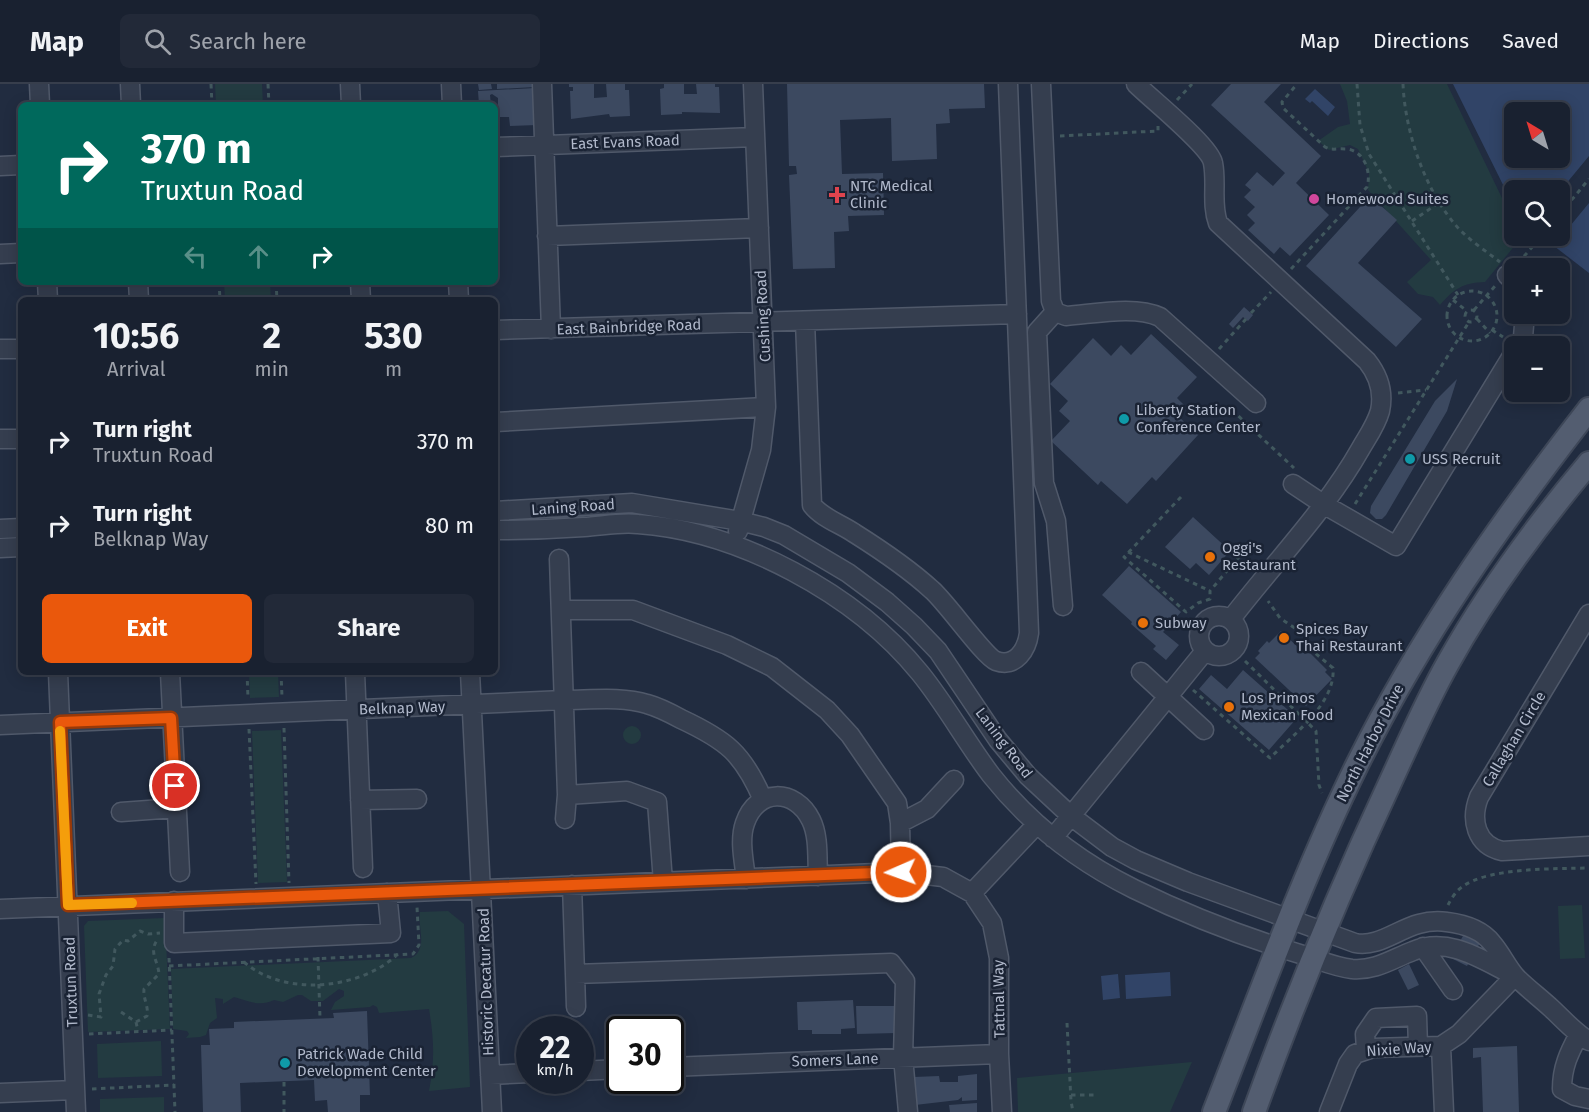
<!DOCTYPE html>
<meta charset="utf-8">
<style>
:root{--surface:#192130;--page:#222938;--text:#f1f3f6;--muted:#9fa3ab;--line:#373e4c;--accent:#ea580c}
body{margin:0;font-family:"Fira Sans",sans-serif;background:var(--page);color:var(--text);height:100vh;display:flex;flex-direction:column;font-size:22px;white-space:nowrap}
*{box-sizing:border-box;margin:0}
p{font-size:20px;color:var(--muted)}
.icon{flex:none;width:33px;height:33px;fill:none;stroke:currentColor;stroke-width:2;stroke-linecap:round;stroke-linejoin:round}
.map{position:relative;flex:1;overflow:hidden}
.side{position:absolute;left:18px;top:213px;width:480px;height:378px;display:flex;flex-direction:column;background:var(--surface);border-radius:9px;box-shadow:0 3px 15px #0003,0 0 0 2px var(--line)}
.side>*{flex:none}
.banner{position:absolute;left:18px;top:18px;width:480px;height:183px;border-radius:9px;box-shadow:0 3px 15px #0003,0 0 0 2px var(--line);background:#00695c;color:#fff;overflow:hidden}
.needle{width:39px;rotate:322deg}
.buttons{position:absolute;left:1504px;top:18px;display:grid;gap:12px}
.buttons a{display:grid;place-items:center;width:66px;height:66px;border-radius:9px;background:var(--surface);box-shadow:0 3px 15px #0003,0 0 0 2px var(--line);font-size:30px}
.speed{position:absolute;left:516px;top:932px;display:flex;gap:12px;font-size:30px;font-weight:700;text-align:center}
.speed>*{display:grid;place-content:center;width:78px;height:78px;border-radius:50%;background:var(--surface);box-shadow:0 3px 15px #0003,0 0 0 2px var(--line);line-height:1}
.speed small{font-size:15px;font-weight:400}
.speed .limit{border:3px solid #111;border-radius:9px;background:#fff;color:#111}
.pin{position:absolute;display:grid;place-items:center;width:51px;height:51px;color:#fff;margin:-26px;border:3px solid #fff;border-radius:50%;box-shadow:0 2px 6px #0007}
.me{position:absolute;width:66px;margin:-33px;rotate:268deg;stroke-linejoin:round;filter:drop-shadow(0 0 4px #0008)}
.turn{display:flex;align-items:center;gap:21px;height:126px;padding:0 24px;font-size:27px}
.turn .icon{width:78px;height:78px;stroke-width:2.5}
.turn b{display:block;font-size:42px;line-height:51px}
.lanes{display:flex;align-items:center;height:57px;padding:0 24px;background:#0003;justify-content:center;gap:30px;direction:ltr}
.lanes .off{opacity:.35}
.eta{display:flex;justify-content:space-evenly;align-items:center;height:102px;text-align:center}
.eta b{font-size:36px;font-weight:700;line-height:42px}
.button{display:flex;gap:12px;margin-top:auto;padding:12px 24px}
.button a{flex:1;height:69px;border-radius:9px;background:var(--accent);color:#fff;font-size:24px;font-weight:700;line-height:69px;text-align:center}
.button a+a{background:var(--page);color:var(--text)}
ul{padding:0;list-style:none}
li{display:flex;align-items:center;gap:18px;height:84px;padding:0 24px}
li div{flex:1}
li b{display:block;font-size:22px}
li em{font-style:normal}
header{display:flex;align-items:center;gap:36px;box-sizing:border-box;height:84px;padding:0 30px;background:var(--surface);border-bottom:2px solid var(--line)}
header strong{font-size:28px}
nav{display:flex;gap:33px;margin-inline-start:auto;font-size:21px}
.search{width:420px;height:54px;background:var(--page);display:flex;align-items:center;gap:15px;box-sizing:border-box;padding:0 21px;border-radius:9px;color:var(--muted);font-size:22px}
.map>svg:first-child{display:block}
</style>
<header>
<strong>Map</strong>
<div class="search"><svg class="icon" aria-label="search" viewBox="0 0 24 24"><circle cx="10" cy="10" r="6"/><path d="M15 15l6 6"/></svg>Search here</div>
<nav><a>Map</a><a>Directions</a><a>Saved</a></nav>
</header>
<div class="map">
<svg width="1589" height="1028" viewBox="0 0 1589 1028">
<rect width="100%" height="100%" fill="#212c40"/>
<!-- green -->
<path fill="#233b41" d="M215,0H262L263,21H216Z
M1340,0H1447L1515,141V152H1520L1521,154L1485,198C1462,199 1454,205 1440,221L1433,213L1418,210L1407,198L1431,176L1368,106L1369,89L1358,65L1350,61L1329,66L1318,57L1338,43L1350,40L1347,17Z
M224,198H270L271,216H225Z
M249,588H278L279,613L250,614Z
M623 651a9 9 0 1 1 18 0a9 9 0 1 1-18 0Z
M281,646L287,798L258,799L252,647Z
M1582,821L1585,874L1560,875L1558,822Z
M448,827L464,840L470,1003L429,1007C435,977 434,955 429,925L379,929L377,923L373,921L370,923L331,926L335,918L344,912V907L339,905L323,917H311L302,911H298L283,918L274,916C259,923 249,917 234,913L223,920V915L215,914L217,934L210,939L206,951L200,953L186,954L189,950L187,947L173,945L171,885L411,874C429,866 417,842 420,828Z
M165,834L170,945L88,948L84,842L88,837Z
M161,957L162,992L98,994L97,960Z
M1192,978L1170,1028H1018L1017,994Z
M164,1013V1028H100V1015Z"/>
<!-- water -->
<path fill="#314467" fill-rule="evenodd" d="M1453,0H1589V189L1541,152H1560V106H1515V125ZM1515,28H1560V74H1515Z
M1315,5L1335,23L1328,32L1312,17L1310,19L1305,15Z
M1170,888L1171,912L1126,915L1125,891Z
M1118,890L1120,914L1103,916L1101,892Z"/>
<!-- pier -->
<path fill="#212c40" d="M1589,72V119L1552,164L1538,152H1560V107Z"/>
<!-- building -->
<path fill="#3c4960" d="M478,0H491L492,5L479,6Z
M497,0H535V3L497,5Z
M569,0H594V14L607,13L606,0H625V6H629L630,32L610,33L609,30L571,35L570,7H573V3H569Z
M664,0H684V10H697L696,0H715V3H719L720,29L682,28V30L661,31L660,5L664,4Z
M787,0H984L985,24L949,25L950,39L936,40L937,75L892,77L891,34L840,36L842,90L883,89L884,131L848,132L849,147L834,148L835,184L793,185L789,91L797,90L796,82H789Z
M1231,0H1281L1264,18L1321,72L1296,99L1329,131L1290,172L1280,163L1274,170L1248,146L1255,139L1247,131L1255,123L1244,113L1251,106L1245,101L1257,88L1273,102L1285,89L1211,21Z
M535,4L537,41L510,42L509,33H497L498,41H495V23L498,22V14L492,10L490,11L491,21H479L478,7Z
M1370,112L1397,136L1358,179L1422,235L1396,263L1306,182Z
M1244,223L1253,231L1248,237L1243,233L1233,244L1229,240Z
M1151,250L1197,293L1177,314L1186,323L1178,332L1198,351L1156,397L1152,393L1127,420L1101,397L1098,401L1051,357L1070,337L1059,327L1068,317L1050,300L1093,254L1111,272L1121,261L1131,271Z
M1457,295L1447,327L1386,431L1382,435H1376L1370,429L1371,422L1435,317Z
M1193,433L1230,467L1209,491L1196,479L1190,485L1165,463Z
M1129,482L1181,528L1163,548L1179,561L1166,576L1153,565L1156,562L1131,540L1132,538L1102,511Z
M1281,547L1305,570L1308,567L1327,586L1325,588L1332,595L1306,622L1255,574L1260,569L1258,567L1267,557L1269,559Z
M1243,586L1297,634L1269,666L1199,605L1211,591L1227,605Z
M1464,850L1480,859L1467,882L1451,874Z
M1409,880L1419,901L1408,906L1398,886Z
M853,916L855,944L841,945V950H812V946H798L797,918Z
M856,922H894L896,949L857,950Z
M367,927L370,1011H360V1028H328L327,1016L315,1017L314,996L240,999L241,1028H203L201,961H210L209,945L234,944V938L334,934L333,929Z
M1517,962L1519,1028H1483L1481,973L1473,974V964Z
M977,990V1016L962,1017V1013L958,1016L915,1021L914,993L939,992L940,998H958V992Z
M977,1019V1028H950L949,1021Z"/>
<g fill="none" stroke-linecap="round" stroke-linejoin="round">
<defs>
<path id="minor" d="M39,0L40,21
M130,0L131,21
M350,0L351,21
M451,0L452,21
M542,0L551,245
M1041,0L1051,217L1055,228L1066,232C1094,230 1135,221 1160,233L1256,319
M1136,0C1151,15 1210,62 1213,79C1217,99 1211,120 1218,139L1367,277C1379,292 1384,308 1380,327C1376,341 1368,352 1361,364C1326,426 1274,479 1231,535
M495,63L755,53
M0,82L21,81
M547,152L759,144
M0,170L21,169
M1507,191L1515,199
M47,198L48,216
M138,198L139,216
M360,198L361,216
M458,198L459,216
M1055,228L1037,248L1044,399L1056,437L1063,522
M805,237L812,421C822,434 841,440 854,449C881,466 908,484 932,506C947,519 984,572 996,577C1016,584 1027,565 1029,549L1008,0
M495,246L1017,230
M1517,262L1523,253L1525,230
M0,265H21
M495,338L766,323
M0,355H21
M1293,400L1323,420L1396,462L1515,267
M495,427L632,419L740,437L764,443L784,451L848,489L887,518L914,542L938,567L998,656L1028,692L1071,732L1112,763L1136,776L1188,798L1355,859C1386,865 1407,832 1447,838C1463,840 1482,846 1492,859C1501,869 1507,883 1516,893C1527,904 1539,913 1551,924C1563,935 1575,949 1589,957
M0,445L21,444
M495,446C525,446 555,445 584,443C602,442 620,438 638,440C739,447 856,510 920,589C946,621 966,658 991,691C1029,739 1079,778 1134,805C1187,831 1244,853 1300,870C1317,875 1334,883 1352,885C1375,887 1392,875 1413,867C1449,852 1482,876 1513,891
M738,447L761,366L766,323L753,0
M0,464L21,463
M559,475L567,711L565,735
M562,526H633L727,561L772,583L827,626L850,651L897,719L900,739L901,788
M1589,530L1479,713C1470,736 1476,761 1502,767L1589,762
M1199 552a20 20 0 1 1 40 0a20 20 0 1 1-40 0Z
M58,588L76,1028
M170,588L180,788
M355,588L363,784
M470,588L492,1028
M1141,588L1204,646
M0,641L564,616C590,616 622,612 647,620C658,623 670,629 681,635C726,656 743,669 763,716
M567,711L627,707L657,718L663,798
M360,716L417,715
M121,728L176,724
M900,739L927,725L954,696
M1053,754L1205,567
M746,795C744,777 739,756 745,739C757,704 795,704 811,736C819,752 817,774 818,792
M572,801L575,890
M972,809L1037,740
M174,817V859L391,849L387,809
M0,825L901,788L943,793L972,809L992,839L999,874V970L1002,1028
M1423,863L1453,906
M576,923L575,890L891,879L905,897L903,973L908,1028
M1579,950C1569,969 1562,983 1562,1005L1575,1012L1589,1015
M1441,962L1444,1028
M1366,965L1365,950L1376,934L1417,932L1418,963
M670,983L999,970
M580,987L620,985
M490,991L530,989
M0,1009L75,1006
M1329,1028L1348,980L1355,970L1373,964L1441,962L1459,950L1515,892"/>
<path id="major" d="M1214,1028C1260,911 1302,793 1357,681C1421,552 1501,438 1589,325
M1254,1028C1294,917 1339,808 1389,701C1408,660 1426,618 1448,579C1488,507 1537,441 1589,379"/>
</defs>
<!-- minor casing -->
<use href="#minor" stroke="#50596a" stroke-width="21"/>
<!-- major casing -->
<use href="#major" stroke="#3e4758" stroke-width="26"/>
<!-- path -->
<path stroke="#41585e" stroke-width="3" stroke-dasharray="4.5 4.5" stroke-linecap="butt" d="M211,0L212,21
M268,0L269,21
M1357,0L1360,41L1369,70L1458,211
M1403,0C1405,49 1426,110 1460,146C1472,158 1487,168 1500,178
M1177,16L1192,0
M1060,52L1158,47V42
M1560,130L1589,95
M1412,137L1440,118
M1518,179L1542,152
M1291,185L1367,103C1372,87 1363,65 1345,65C1337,64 1333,67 1325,63L1283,24L1282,18L1297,0
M219,198L220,216
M276,198L277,216
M1447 232a25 25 0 1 1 50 0a25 25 0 1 1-50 0Z
M1453,216L1467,227
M1465 232a6 6 0 1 1 12 0a6 6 0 1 1-12 0Z
M1474,226L1496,201
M1251,229L1271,208
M1477,235L1490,249
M1492,246L1503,253
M1219,265L1246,235
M1398,309L1426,306
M1232,326L1294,384
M1181,413L1124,473L1186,528L1198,519L1210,515V507L1243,468
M1355,420L1469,238
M1128,468L1210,507
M1245,577L1316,647L1319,701L1322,709
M247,588L248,614
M281,588L282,613
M1193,606L1270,674C1293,651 1336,619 1333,584L1303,559L1308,553L1280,534L1268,517
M284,644L289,799
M249,645L256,800
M1448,821C1451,815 1456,807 1462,803C1488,783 1557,785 1589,784
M318,873L320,934
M169,874L175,1028
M244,878C284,913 360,906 398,870
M169,882L413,870L419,861L417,823
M121,928L136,938L138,947
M88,931L101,933L99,910L106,891L113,882L115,865L123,856L128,857L140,847L148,850L160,849
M136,938L147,932C149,923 143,915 144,905L159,890C158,876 148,868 158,855
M1067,939L1071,1017L1073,1028
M89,950L172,946
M284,998V1028
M92,1005L174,1001
M1071,1011H1097"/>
<!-- minor -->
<use href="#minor" stroke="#353e4f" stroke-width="18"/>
<!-- major -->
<use href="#major" stroke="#535d70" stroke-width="22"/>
</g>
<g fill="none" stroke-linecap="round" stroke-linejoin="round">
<defs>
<path id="route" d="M175,702L171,634L60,638L68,821L901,788"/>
</defs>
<!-- route casing -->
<use href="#route" stroke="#983908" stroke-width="15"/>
<!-- route -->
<use href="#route" stroke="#ea580c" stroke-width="10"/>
<!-- slow -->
<path stroke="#f59e0b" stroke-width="10" d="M60,647L68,821L132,819"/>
</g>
<!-- markers -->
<path fill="#e0444e" stroke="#1a2334" stroke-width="2" d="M834 102h6v6h6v6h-6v6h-6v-6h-6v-6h6z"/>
<circle fill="#d1479c" stroke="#1a2334" stroke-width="2" cx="1314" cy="115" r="6"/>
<g fill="#0f9aa8" stroke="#1a2334" stroke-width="2">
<circle cx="1124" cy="335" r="6"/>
<circle cx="1410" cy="375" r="6"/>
<circle cx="285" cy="979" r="6"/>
</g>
<g fill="#e8710a" stroke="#1a2334" stroke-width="2">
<circle cx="1210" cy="473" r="6"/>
<circle cx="1143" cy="539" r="6"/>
<circle cx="1284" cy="554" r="6"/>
<circle cx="1229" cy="623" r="6"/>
</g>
<g text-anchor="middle" stroke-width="5" stroke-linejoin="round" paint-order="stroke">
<!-- street labels -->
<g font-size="15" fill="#b1b9cb" stroke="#1a2334">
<text transform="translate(625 58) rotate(-2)" y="5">East Evans Road</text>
<text transform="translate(763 232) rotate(-93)" y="5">Cushing Road</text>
<text transform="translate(629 243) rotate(-2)" y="5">East Bainbridge Road</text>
<text transform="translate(573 423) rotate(-4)" y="5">Laning Road</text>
<text transform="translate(402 624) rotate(-2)" y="5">Belknap Way</text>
<text transform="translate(1514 655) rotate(-59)" y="5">Callaghan Circle</text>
<text transform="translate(1004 659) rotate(53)" y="5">Laning Road</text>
<text transform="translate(1370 659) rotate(-63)" y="5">North Harbor Drive</text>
<text transform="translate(71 898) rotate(-92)" y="5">Truxtun Road</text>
<text transform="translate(486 898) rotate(-92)" y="5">Historic Decatur Road</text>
<text transform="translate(999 915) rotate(-91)" y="5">Tattnal Way</text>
<text transform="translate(1399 965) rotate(-4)" y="5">Nixie Way</text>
<text transform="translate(835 976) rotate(-2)" y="5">Somers Lane</text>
</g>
<!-- poi labels -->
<g font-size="15" fill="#b1b9cb" stroke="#1a2334" text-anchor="start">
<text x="850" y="107">NTC Medical<tspan x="850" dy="17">Clinic</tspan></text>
<text x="1326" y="120">Homewood Suites</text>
<text x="1136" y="331">Liberty Station<tspan x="1136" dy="17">Conference Center</tspan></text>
<text x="1422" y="380">USS Recruit</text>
<text x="1222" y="469">Oggi's<tspan x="1222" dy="17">Restaurant</tspan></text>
<text x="1155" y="544">Subway</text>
<text x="1296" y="550">Spices Bay<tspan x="1296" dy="17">Thai Restaurant</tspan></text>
<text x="1241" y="619">Los Primos<tspan x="1241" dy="17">Mexican Food</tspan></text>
<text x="297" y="975">Patrick Wade Child<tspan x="297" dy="17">Development Center</tspan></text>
</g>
</g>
</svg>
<div class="buttons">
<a><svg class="needle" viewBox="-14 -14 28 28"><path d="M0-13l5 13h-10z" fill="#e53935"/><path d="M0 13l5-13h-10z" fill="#9fa3ab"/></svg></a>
<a><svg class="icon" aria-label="search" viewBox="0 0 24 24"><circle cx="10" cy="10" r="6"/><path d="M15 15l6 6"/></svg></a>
<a>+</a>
<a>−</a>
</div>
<div class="speed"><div>22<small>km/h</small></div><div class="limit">30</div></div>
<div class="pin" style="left:175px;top:702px;background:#d93025"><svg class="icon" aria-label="arrive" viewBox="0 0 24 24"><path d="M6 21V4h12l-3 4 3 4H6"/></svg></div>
<svg class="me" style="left:901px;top:788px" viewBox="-20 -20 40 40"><circle r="17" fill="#ea580c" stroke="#fff" stroke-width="3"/><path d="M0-11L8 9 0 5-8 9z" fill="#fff"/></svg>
<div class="banner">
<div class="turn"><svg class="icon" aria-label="right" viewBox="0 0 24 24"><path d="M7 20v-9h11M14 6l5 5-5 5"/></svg><div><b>370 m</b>Truxtun Road</div></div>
<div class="lanes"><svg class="icon off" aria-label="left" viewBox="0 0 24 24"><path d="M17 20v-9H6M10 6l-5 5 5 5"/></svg><svg class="icon off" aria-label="ahead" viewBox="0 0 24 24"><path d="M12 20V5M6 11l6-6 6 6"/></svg><svg class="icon" aria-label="right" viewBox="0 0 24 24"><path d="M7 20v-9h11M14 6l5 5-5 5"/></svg></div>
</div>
<section class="side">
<div class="eta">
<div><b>10:56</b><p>Arrival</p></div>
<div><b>2</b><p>min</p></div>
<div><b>530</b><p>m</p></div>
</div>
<ul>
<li><svg class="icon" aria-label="right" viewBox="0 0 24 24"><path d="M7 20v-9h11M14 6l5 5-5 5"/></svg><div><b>Turn right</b><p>Truxtun Road</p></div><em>370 m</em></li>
<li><svg class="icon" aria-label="right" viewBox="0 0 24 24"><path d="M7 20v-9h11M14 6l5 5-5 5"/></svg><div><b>Turn right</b><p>Belknap Way</p></div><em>80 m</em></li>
</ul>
<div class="button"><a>Exit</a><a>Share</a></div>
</section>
</div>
